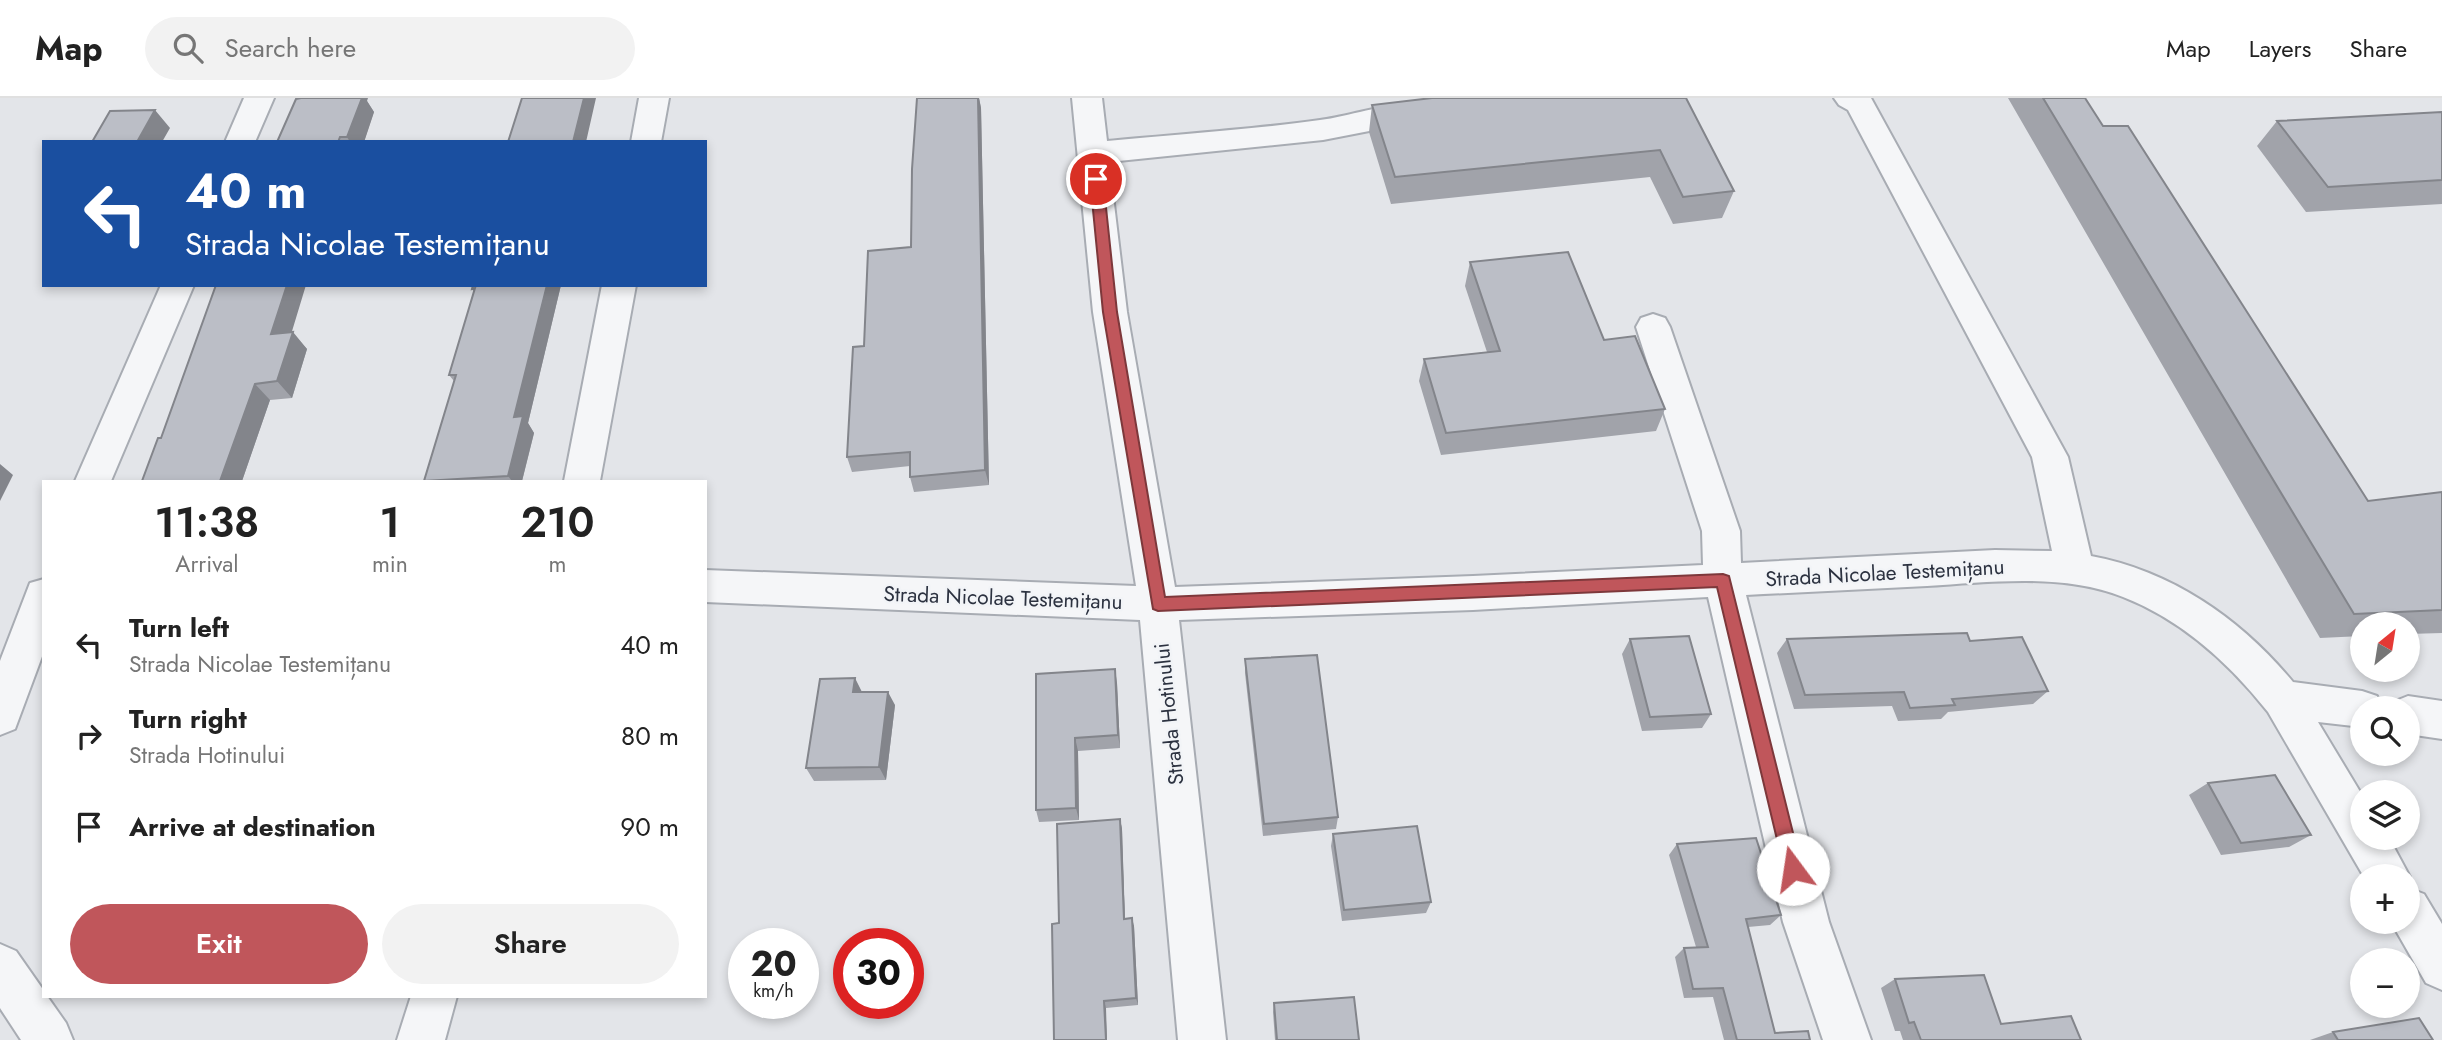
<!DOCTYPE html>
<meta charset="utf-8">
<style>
:root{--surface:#fff;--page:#f2f2f2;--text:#222;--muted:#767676;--line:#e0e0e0;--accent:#c0565b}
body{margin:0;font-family:Jost,sans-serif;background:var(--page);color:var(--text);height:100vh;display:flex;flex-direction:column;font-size:26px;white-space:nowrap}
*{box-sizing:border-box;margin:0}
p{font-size:23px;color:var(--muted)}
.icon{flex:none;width:38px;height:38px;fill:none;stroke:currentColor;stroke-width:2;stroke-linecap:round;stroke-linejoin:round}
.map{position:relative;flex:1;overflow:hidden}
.panel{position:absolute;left:42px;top:382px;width:665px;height:518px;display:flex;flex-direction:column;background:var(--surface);border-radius:0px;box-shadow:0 4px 10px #0003}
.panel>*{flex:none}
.hud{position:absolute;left:42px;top:42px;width:665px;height:147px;border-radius:0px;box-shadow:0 4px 10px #0003;background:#1a4fa0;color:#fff;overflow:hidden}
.needle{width:46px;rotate:30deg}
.tools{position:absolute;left:2350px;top:514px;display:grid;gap:14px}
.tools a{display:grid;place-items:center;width:70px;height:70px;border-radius:50%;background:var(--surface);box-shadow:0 4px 10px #0003;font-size:35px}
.speed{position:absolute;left:728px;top:830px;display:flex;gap:14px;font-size:35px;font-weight:700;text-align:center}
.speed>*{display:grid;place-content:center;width:91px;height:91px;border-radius:50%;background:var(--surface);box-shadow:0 4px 10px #0003;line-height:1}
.speed small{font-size:18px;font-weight:400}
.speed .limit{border:10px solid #d22;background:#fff;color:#111}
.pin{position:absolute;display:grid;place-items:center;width:60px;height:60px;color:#fff;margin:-30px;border:4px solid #fff;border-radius:50%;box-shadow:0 2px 7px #0007}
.me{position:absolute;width:77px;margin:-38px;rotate:346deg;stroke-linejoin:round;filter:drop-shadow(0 0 5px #0008)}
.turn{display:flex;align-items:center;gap:24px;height:147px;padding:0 28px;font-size:32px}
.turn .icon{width:91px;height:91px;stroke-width:2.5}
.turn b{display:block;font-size:49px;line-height:60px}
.eta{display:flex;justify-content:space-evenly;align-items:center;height:119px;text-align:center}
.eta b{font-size:42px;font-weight:600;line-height:49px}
.cta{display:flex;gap:14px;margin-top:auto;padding:14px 28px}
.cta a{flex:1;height:80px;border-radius:42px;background:var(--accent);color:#fff;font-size:28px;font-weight:600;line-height:80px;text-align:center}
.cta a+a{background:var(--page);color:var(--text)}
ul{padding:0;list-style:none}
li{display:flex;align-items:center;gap:21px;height:91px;padding:0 28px}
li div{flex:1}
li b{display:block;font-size:26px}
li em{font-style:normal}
header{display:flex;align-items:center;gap:42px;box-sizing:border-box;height:98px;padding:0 35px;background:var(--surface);border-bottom:2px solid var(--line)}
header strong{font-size:33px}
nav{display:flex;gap:38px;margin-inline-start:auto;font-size:24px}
.search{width:490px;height:63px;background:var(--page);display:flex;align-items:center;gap:18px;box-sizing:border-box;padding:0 24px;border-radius:38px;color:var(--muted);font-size:26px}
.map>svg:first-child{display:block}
</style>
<header>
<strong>Map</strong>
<div class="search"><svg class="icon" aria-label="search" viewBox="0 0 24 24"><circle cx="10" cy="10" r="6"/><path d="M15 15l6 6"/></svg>Search here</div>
<nav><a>Map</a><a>Layers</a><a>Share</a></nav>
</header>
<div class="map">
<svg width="2442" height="942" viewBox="0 0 2442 942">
<rect width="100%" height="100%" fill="#e3e5e9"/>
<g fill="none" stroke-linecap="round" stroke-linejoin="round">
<defs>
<path id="minor" d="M244,0H274L255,44H225Z
M639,0H669L661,44H631Z
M1072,0H1102L1107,43C1178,36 1249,32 1320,22C1353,18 1398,0 1431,7L1435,14L1431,21L1323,42L1109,64L1127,214L1175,489L1473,478L1703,467L1702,433L1636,229L1641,220L1653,216L1665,220L1670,229L1740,433L1741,465L1995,452L2052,453L2032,359L1848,12L1839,7L1834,0H1871L2068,359L2091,458C2172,473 2241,521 2293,584L2362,593L2377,598L2382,611H2362V629L2318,624L2362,697V740H2389L2410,779L2408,784V779H2364L2268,614C2229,565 2182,522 2123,499C2063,475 1991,484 1927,488C1867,491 1807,494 1746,497L1829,824L1871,942H1823L1783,824L1708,499L1473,512L1179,522L1226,942H1178L1140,522L705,504V472L1136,488L1093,214Z
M161,187H194L111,383H75Z
M602,187H636L600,383H564Z
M44,481V553L15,631L0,637V563L30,485Z
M2408,598L2442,603V641L2408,636V611H2390L2393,604Z
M2408,790L2424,796L2442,826V892L2426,885L2391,824H2408Z
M0,846L16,853L44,893V898H47L66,925L73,942H21L0,910Z
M411,898H457L445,942H397Z"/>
</defs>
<!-- minor casing -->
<use href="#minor" stroke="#a8acb3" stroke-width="4"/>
<!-- minor -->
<use href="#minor" fill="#f5f6f8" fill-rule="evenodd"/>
</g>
<!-- wall -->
<path fill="#a1a3aa" d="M917,0H979L981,10L989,387L914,394L910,379V368L852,374L847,359L864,248L911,149Z
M1686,0L1734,93L1722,120L1673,126L1650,79L1391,106L1369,34L1372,7Z
M2008,0H2085L2103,28L2368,403L2442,394V535L2408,536V527H2362V538L2320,540Z
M367,3L374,14L364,44H277Z
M2442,14V106L2306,114L2257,48L2277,23Z
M1470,164L1604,242L1665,311L1656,333L1441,357L1419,283L1424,261L1487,254L1465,188Z
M473,187H561L528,325L534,335L522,383H424L454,283L449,277L474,194L472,191Z
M291,234L307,251L292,300L270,302L242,383H142L161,340Z
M1630,541L1711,616L1702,630L1642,633L1622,556Z
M1787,541L1970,543L2048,593L2033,606L1948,614L1941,621L1898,623L1892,608L1794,611L1777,555Z
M1245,561L1338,719L1336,731L1263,738L1245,575Z
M1036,576L1117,585L1120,650L1078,653L1079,722L1039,724L1036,712Z
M862,594L895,607L886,682L814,683L806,670Z
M2208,685L2311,737L2289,749L2221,757L2189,697Z
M1120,721L1122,731L1125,820L1134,828L1138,907L1106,910L1059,825Z
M1333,736L1431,804L1426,815L1342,823L1331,748Z
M1677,746L1781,817L1770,827L1748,829L1775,935L1810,942H1724L1713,899L1684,900L1675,859L1684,850L1696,849L1669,757Z
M1895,881L2001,926L2081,942H1903L1900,933H1895L1881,890Z
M1274,905L1359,942H1275L1273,914Z
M2333,934L2433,942H2310Z"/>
<!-- shaded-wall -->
<path fill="#83858b" d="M353,0H368L367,3L374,14L364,44H350L347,39Z
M584,0H596L586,44H573Z
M976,0H979L981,10L989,387L985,372Z
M155,12L170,30L162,44H137Z
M287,187H306L286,253L271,236Z
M547,187H561L528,325L534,335L522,383H512L508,378L514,319Z
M293,234L307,251L292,300L277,283Z
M255,286L270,302L242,383H220Z
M0,366L13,377L0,403Z
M1115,571L1117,585L1120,650L1118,637Z
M855,580L862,594H853Z
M888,594L895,607L886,682L879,669Z
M1075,640L1078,653L1079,722L1076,710Z
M1120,721L1122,731L1125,829L1124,821Z
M1132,820L1134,828L1138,907L1136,900Z
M1104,903L1106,910L1107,942H1106Z"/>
<!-- building -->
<path fill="#bbbec6" stroke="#83858b" stroke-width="2" d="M301,0H362L347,39H340L338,44H277L296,1Z
M522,0H584L573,44H508Z
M917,0H978L985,372L910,379V354L847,359L853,249L864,248L868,153L911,149L912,71Z
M1432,0H1686L1734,93L1683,99L1660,52L1395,79L1372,7Z
M2043,0H2085L2103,28H2128L2368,403L2442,394V512L2354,516Z
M155,12L137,44H92L110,13Z
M2442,14V82L2328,89L2277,23Z
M1568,154L1604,242L1635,238L1665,311L1446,335L1424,261L1500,253L1470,164Z
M216,187H287L271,236L293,234L277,283L255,286L220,383H142L158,340H161Z
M473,187H547L514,319L523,318L508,378L424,383L456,277H449L475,190L472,191Z
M1967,535L1970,543L2022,539L2048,593L1952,601L1955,607L1910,610L1904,594L1805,597L1787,541Z
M1689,538L1711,616L1650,619L1630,541Z
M1317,557L1338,719L1264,726L1245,561Z
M1115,571L1118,637L1075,640L1076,710L1036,712V576Z
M855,580L853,594H888L879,669L806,670L820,581Z
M2275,677L2311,737L2241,745L2208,685Z
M1120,721L1124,821L1132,820L1136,900L1104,903L1106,942H1054L1052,826L1059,825L1057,726Z
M1417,728L1431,804L1344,812L1333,736Z
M1756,740L1781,817L1746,821L1775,935L1808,933L1810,942H1737L1723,890L1693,891L1684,850L1708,849L1677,746Z
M1984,877L2001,926L2071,918L2081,942H1921L1914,924L1909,925L1895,881Z
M1354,899L1359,942H1277L1274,905Z
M2419,920L2433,942H2338L2333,934Z"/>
<!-- route -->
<path fill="#c0565b" stroke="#7d383b" stroke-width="2" d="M1096,77L1103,81L1117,214L1165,499L1723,476L1729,478L1802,771L1800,777L1793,780L1787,777L1784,771L1717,489L1158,513L1153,511L1103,214L1090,81Z"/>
<g text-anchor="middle" stroke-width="5" stroke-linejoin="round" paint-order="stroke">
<!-- street labels -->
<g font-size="21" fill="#2c3240" stroke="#f2f4f7">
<text transform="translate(1885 475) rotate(-3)" y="7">Strada Nicolae Testemițanu</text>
<text transform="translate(1003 500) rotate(2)" y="7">Strada Nicolae Testemițanu</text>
<text transform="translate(1169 616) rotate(-96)" y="7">Strada Hotinului</text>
</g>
</g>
</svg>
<div class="tools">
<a><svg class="needle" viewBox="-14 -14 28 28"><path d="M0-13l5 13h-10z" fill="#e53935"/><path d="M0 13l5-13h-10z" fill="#767676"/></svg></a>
<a><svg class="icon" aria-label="search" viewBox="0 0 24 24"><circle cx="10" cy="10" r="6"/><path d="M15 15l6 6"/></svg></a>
<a><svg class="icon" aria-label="layers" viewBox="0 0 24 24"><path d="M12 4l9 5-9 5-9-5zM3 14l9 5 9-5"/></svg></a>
<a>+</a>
<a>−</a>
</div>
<div class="speed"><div>20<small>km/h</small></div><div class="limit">30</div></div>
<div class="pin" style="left:1096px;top:81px;background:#d93025"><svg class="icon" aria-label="arrive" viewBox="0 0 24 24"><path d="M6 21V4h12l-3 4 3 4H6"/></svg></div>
<svg class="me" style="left:1793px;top:771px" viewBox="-20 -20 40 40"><circle r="19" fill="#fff"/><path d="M0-13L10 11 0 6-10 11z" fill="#c0565b"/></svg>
<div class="hud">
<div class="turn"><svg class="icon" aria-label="left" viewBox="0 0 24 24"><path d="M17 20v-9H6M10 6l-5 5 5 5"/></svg><div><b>40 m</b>Strada Nicolae Testemițanu</div></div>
</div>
<section class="panel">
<div class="eta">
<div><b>11:38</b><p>Arrival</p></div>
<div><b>1</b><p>min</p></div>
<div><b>210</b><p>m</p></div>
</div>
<ul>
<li><svg class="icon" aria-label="left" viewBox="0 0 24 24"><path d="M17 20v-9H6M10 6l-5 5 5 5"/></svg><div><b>Turn left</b><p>Strada Nicolae Testemițanu</p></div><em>40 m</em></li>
<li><svg class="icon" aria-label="right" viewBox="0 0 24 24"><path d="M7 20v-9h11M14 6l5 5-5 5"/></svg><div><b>Turn right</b><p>Strada Hotinului</p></div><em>80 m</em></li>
<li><svg class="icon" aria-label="arrive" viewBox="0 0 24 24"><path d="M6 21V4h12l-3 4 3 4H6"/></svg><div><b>Arrive at destination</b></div><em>90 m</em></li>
</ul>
<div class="cta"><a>Exit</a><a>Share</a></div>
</section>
</div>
